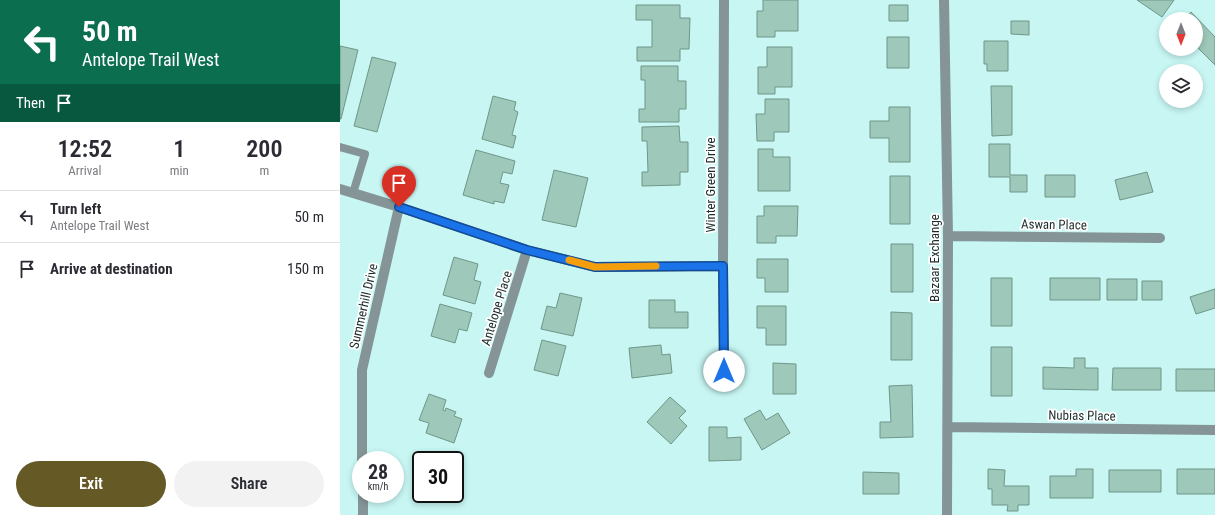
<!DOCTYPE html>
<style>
:root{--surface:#fff;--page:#f2f2f3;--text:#2b2b33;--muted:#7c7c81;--line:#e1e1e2;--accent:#655926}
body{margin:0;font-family:"Roboto Condensed",sans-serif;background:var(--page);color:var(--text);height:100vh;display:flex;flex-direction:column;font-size:15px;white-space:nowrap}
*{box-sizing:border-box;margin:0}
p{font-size:13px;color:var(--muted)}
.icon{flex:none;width:22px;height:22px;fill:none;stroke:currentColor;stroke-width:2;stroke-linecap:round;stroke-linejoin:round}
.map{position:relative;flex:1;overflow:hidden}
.panel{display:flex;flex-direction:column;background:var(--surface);width:340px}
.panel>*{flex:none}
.top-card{background:#0b6e4f;color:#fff;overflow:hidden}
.needle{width:26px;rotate:180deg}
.tools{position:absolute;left:819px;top:12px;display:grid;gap:8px}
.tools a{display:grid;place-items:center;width:44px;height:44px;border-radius:50%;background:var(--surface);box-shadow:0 2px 6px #0003;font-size:20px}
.speed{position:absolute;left:12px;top:451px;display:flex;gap:8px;font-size:20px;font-weight:700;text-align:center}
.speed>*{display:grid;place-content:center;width:52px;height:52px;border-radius:50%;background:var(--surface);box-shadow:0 2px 6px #0003;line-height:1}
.speed small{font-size:10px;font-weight:400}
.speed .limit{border:2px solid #111;border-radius:6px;background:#fff;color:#111}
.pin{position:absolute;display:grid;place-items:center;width:34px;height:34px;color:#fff;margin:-41px -17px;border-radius:50% 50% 50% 0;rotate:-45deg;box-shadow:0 0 4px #0007}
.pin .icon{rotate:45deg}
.me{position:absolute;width:44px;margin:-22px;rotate:0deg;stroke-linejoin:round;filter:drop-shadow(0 0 3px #0008)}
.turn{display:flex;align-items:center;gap:14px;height:84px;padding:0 16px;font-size:18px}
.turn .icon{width:52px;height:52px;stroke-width:2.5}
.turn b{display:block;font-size:28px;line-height:34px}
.then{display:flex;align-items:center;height:38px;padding:0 16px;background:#0003;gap:8px;font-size:15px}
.eta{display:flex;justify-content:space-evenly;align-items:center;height:68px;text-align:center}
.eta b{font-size:24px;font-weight:600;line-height:28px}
.cta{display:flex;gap:8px;margin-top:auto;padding:8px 16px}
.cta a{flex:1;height:46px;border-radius:24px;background:var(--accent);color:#fff;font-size:16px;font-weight:600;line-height:46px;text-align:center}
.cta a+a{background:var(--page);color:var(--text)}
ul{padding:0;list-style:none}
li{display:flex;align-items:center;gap:12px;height:52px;padding:0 16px;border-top:1px solid var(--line)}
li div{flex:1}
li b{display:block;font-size:15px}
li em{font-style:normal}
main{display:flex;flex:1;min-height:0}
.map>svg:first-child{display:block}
</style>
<main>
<section class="panel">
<div class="top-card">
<div class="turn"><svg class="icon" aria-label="left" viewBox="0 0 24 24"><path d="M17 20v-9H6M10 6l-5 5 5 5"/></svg><div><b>50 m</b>Antelope Trail West</div></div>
<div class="then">Then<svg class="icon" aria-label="arrive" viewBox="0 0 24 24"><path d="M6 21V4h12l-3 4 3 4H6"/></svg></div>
</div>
<div class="eta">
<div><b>12:52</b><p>Arrival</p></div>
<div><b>1</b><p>min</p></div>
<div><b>200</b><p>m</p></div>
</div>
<ul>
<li><svg class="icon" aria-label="left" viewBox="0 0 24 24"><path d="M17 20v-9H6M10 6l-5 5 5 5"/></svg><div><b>Turn left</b><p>Antelope Trail West</p></div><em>50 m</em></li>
<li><svg class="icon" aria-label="arrive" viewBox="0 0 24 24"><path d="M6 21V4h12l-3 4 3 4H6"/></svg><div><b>Arrive at destination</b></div><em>150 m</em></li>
</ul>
<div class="cta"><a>Exit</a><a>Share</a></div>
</section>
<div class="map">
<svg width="875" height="515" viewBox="0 0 875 515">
<rect width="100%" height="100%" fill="#c7f6f3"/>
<!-- building -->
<path fill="#9ec8ba" stroke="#6f9689" d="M423,0H458V31H435V37H417V11H423Z
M797,0H834L822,17Z
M296,5H340V18H350L349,49H340V61H297V47H312V20H296Z
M549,5H568V21H549Z
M851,12L875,37V65L856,46V19H844Z
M671,21H689V35L671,34Z
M547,37H569V68H547Z
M644,41H668V71H647V64H644Z
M0,46L18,50L1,119H0Z
M427,47H452V87H435V94H418V67H427Z
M32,57L56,63L37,132L14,126Z
M301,66H338V81H346V109H339V122H299V109H305V80H301Z
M651,86H672V135L652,136Z
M153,96L176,102L174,110L178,112L172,135L176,136L173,148L142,139Z
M425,99H449V132H434V141H417L416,114H425Z
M549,107H570V162H549V138H530V121H549Z
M339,126L340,142H348V172H340V185L302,186V172H308L307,141H302V127Z
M649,144H670V175H687V192H670V177H649Z
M418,149H433V157H450V191H418Z
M136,150L175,161L172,174L163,172L160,183L169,185L164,203L154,201V204L123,195Z
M214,170L248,178L236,227L202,220Z
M807,172L813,192L780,200L775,180Z
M705,175H735V197H705Z
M550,176H570V224H550Z
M424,206H458L457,236H436V243H417V216H424Z
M551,244H573V292H551Z
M114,257L138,264L134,280L141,282L135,304L103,295Z
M417,259H448V292H425V278H417Z
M651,278H672V326H651Z
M710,278H760V300H710Z
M767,279H797V300H767Z
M802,281H822V300H802Z
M875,289V308L856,314L850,297Z
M220,293L242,298L233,336L201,329L207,306L216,308Z
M309,300H335V312H348V328H309Z
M100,304L132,313L127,331L119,329L115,343L91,336Z
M417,306H446V345H426V328H417Z
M551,312L572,313V360H551Z
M202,340L226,346L218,376L194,370Z
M321,345L322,355L330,354L332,373L292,378L289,348Z
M651,347H672V396H651Z
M734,358H745V368H758V390L703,389V367L734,368Z
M433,363L456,364V394H433Z
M773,368H821V390H772Z
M836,369H875V391H836Z
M572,385L573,437L540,438V422H551L549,386Z
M89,394L106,400L103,410L105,411L106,408L116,412L114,416L122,419L114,443L86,433L89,423L79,420Z
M330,397L346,411L339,418L347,426L331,444L307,422Z
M420,410L426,420L438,413L450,433L422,450L404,419Z
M369,427H387V438L401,437V460L369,461Z
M648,469L665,470L664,486H689V505H678V511H667L668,505H652V489H648Z
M736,469H753V498H710V476H736Z
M837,469H875V494H837Z
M769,470H821V492H769Z
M523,472L559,473V494H523Z"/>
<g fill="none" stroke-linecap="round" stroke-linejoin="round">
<!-- service -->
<path stroke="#849497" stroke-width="8" d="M0,147L25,154L13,193"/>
<!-- minor -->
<path stroke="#849497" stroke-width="10" d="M604,0L608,236L607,515
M0,189L59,207L187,250L255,267L383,266
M608,236L820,238
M384,371L383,266L384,0
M149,373L187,250
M608,427L875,430
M22,460V370L59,207
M23,494V515"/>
</g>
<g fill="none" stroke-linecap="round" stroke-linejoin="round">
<defs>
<path id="route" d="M59,207L187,250L255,267L383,266L384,371"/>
</defs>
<!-- route casing -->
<use href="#route" stroke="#114b97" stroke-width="10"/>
<!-- route -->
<use href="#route" stroke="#1a73e8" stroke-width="7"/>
<!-- slow -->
<path stroke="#f59e0b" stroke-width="7" d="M229,260L255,267L316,266"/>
</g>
<g text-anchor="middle" stroke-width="3.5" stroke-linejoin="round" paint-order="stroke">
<!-- street labels -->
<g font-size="13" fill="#1b2d2c" stroke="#fff">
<text transform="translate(370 185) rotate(-90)" y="5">Winter Green Drive</text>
<text transform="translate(714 224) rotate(1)" y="5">Aswan Place</text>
<text transform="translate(594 258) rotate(-90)" y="5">Bazaar Exchange</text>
<text transform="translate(23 306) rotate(-77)" y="5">Summerhill Drive</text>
<text transform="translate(156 308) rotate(-73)" y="5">Antelope Place</text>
<text transform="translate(742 415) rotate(1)" y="5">Nubias Place</text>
</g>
</g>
</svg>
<div class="tools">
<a><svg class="needle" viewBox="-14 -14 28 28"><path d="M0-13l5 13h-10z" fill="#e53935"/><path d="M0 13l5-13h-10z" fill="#7c7c81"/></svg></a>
<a><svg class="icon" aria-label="layers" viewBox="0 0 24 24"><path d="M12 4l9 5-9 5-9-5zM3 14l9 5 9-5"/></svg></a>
</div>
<div class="speed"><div>28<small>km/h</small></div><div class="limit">30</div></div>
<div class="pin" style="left:59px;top:207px;background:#d93025"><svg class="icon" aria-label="arrive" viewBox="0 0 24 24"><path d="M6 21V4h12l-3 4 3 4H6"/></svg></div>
<svg class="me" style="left:384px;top:371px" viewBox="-20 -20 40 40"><circle r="19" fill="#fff"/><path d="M0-13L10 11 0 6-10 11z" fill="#1a73e8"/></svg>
</div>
</main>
